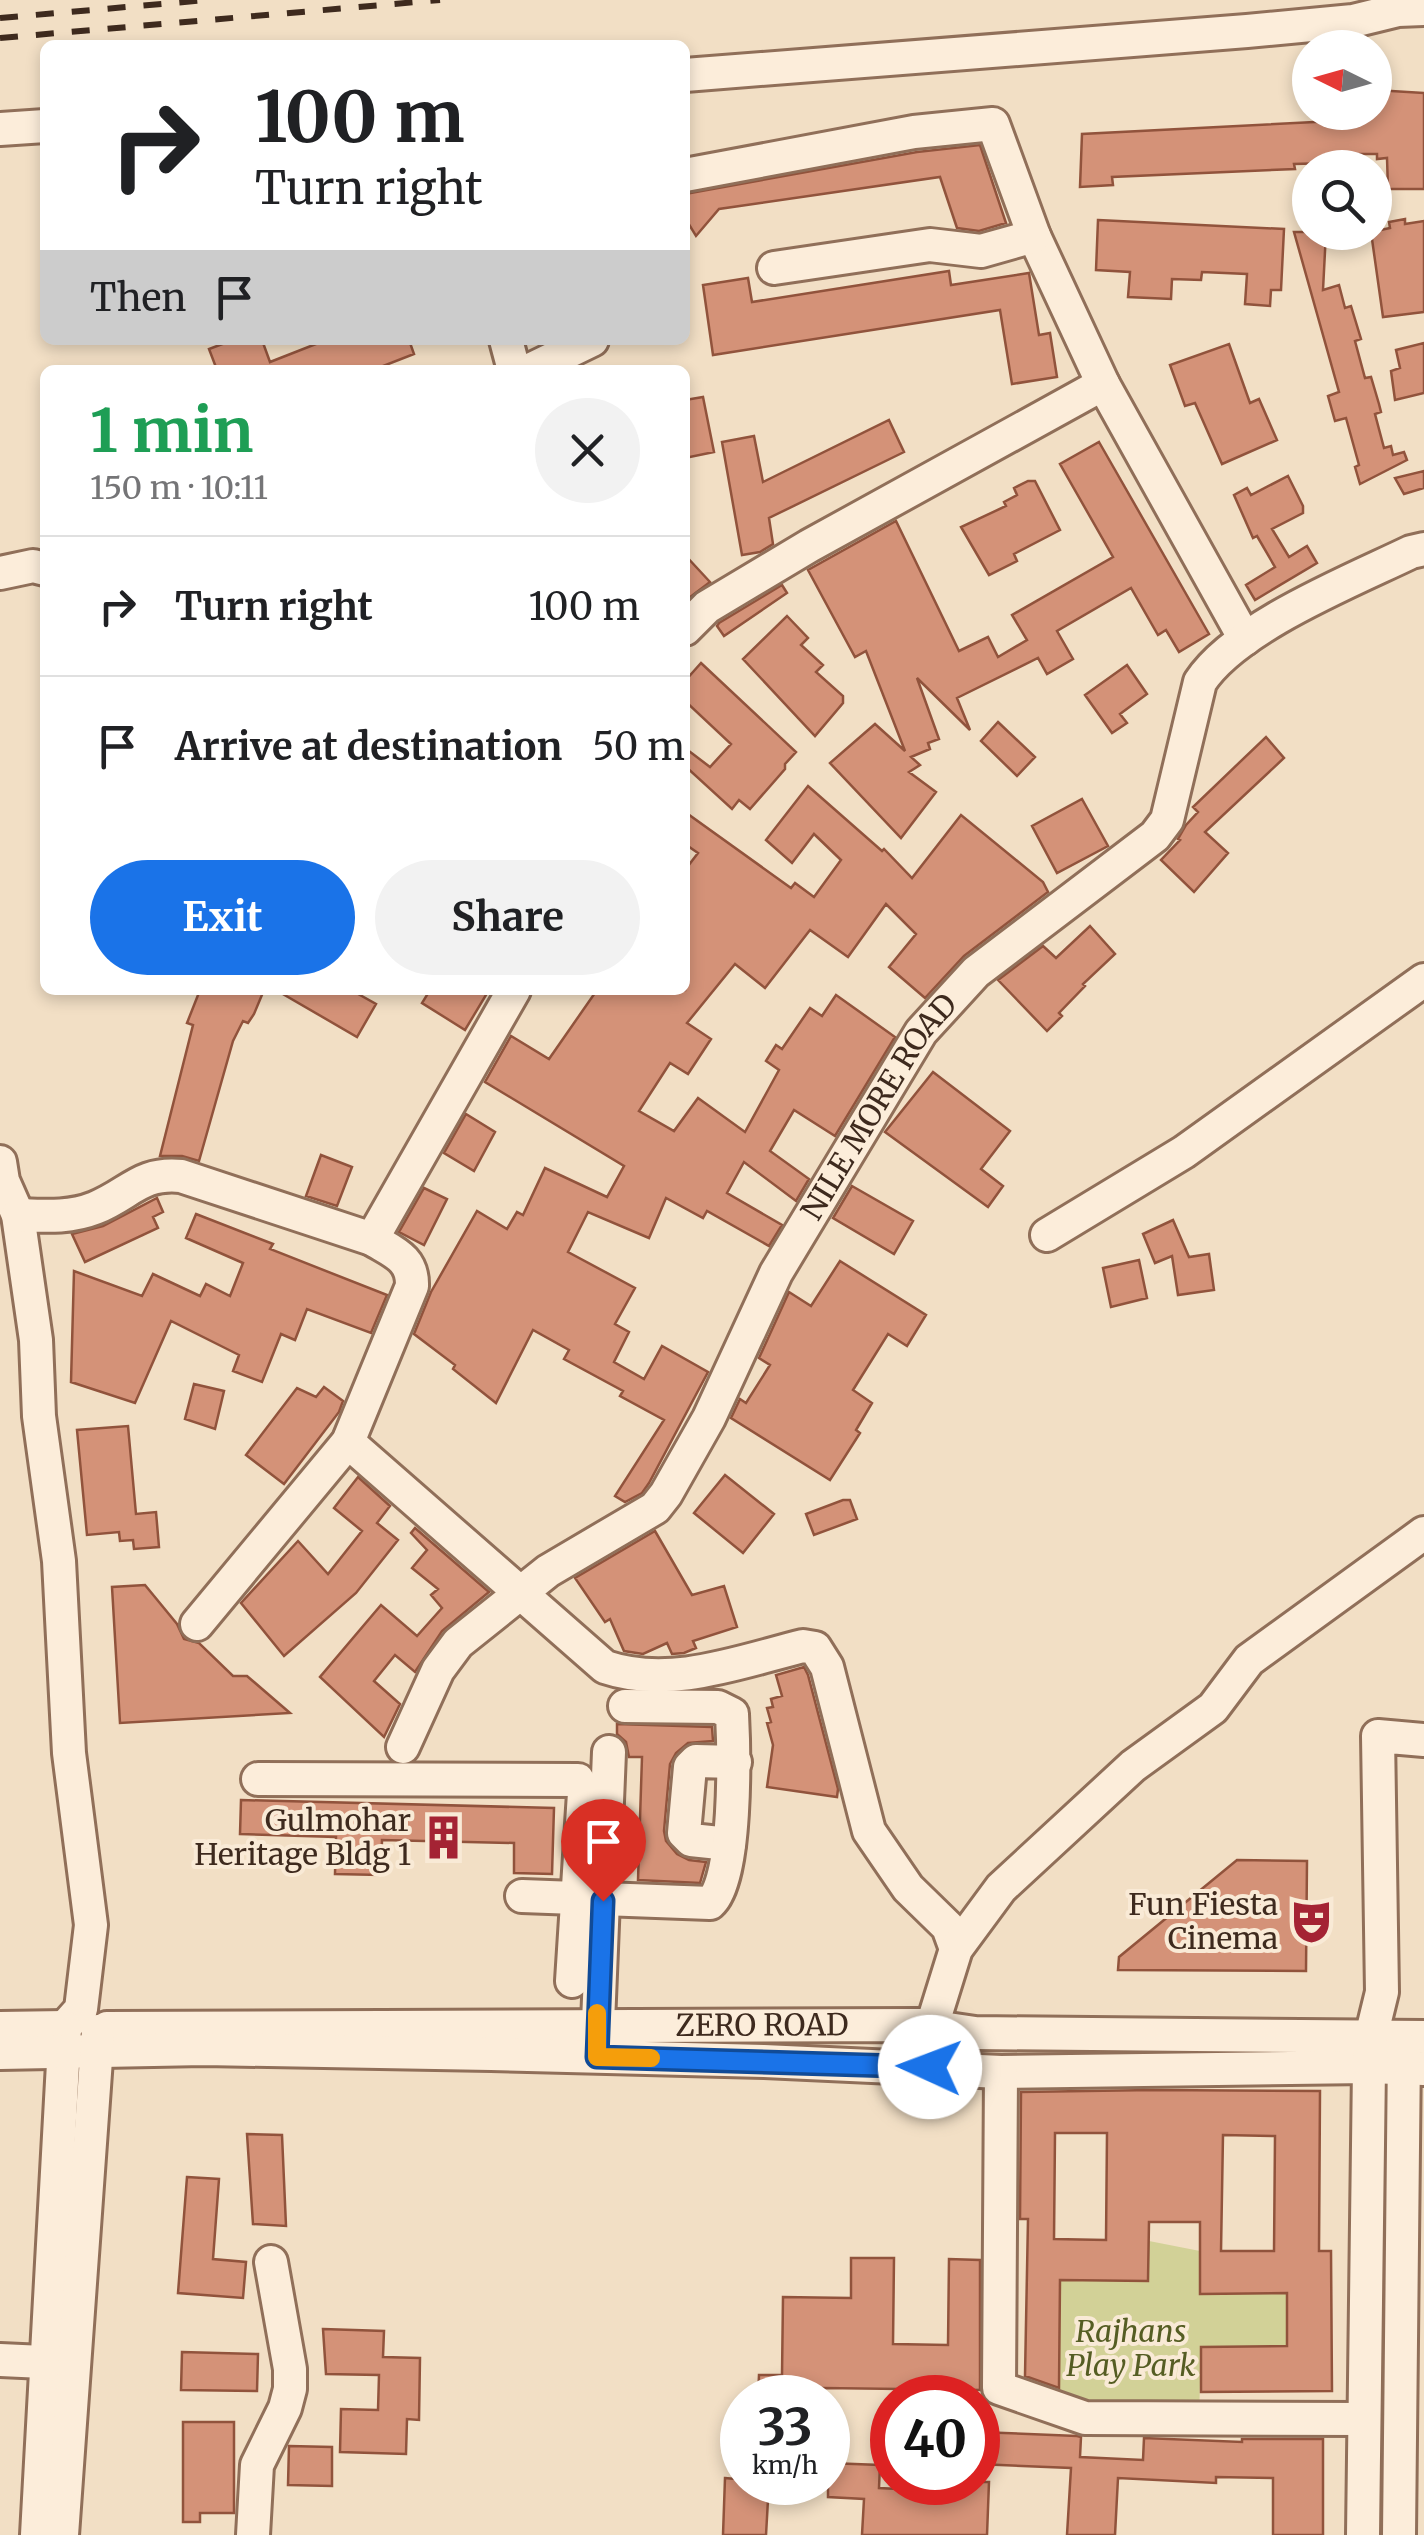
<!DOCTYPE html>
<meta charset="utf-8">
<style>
:root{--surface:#fff;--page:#f2f2f2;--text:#202124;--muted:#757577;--line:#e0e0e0;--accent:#1a73e8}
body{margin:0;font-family:Merriweather,serif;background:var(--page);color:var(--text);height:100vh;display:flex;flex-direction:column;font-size:38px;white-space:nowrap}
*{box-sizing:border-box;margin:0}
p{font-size:32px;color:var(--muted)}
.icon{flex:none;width:55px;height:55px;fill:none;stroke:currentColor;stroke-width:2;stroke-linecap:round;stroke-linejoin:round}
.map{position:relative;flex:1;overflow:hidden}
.sheet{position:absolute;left:40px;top:365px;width:650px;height:630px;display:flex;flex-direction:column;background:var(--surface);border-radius:15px;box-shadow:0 5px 15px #0003}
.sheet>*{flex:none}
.hud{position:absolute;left:40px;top:40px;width:650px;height:305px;border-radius:15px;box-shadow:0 5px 15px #0003;background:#fff;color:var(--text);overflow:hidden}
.needle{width:65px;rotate:275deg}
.buttons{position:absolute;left:1292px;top:30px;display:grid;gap:20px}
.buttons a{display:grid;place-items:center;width:100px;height:100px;border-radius:50%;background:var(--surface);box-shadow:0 5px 15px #0003;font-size:50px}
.speed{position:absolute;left:720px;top:2375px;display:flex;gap:20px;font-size:50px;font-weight:700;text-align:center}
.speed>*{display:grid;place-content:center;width:130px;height:130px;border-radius:50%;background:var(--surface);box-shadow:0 5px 15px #0003;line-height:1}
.speed small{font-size:25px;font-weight:400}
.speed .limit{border:15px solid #d22;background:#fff;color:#111}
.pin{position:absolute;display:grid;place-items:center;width:85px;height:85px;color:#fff;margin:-102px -42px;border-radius:50% 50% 50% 0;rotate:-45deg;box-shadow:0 0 10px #0007}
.pin .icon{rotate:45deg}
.me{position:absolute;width:110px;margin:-55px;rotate:272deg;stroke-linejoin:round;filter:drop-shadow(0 0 8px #0008)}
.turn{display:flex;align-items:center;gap:35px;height:210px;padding:0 50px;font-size:45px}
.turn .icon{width:130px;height:130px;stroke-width:2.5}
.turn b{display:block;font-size:70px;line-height:85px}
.then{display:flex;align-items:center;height:95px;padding:0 50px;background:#0003;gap:20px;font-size:38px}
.round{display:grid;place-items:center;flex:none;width:105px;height:105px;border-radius:52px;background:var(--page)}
.overview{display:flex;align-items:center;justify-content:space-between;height:170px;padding:0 50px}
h1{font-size:60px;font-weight:700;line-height:75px;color:#1e9e55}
.button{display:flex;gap:20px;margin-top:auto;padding:20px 50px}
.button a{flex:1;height:115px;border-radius:60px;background:var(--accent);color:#fff;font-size:40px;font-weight:700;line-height:115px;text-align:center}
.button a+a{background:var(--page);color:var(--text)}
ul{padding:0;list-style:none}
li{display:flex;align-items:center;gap:30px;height:140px;padding:0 50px;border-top:2px solid var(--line)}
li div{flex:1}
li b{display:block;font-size:38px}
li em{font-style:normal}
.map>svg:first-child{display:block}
</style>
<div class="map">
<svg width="1424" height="2535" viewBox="0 0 1424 2535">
<rect width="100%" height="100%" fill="#f2dfc5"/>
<!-- green -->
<path fill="#d2d197" d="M1149,2241L1200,2251L1201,2294L1287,2293V2346L1201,2347L1199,2418L1043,2404L1059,2389L1060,2280L1148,2281Z"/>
<!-- building -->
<path fill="#d49278" stroke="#91533c" stroke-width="2.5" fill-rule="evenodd" d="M1375,90L1424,93V189H1388L1387,158L1377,159V154H1330L1331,163L1294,164L1295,169L1112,177L1113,185L1080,187L1082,134L1354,120V112H1375Z
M980,145L1006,223L979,231L957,228L940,177L719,209L696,236L685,218V194L917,152Z
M1405,219V224L1424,221V312L1383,317L1371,232L1390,228L1389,222Z
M1098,220L1284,229L1281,290H1271L1270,306L1245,304L1247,274L1202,272L1201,280L1172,279L1171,299L1128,297L1130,272L1096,270Z
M1294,232H1326L1323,290L1339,285L1345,308L1351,306L1361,339L1355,341L1365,378L1371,377L1379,404L1381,412L1375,414L1384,448L1391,446L1393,455L1404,452L1407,460L1360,484L1355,467L1359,465L1346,418L1335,421L1328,396L1339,392Z
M949,271L951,285L1029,273L1039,335L1050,333L1057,377L1012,384L1000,310L713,355L703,285L748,278L752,302Z
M233,340H262L270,362L326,340H409L414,354L373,370H217L209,349Z
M1424,343V393L1395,400L1391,371L1400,368L1396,350Z
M1229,344L1250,403L1259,399L1277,440L1222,464L1195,403L1185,406L1170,365Z
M703,397L714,452L685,458V400Z
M889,420L904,452L769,518L773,544L760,552L742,555L722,442L754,436L763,482Z
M1099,442L1209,634L1179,652L1166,630L1158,635L1131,588L1057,631L1073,659L1047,674L1038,658L957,698L970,730L917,678L939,739L928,743L930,749L911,757L920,765L909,772L936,792L901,838L830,763L875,724L905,751L866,651L855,657L808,570L896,521L959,651L988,637L998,657L1027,640L1012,615L1113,557L1060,464Z
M1424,471V488L1404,494L1395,478Z
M1288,476L1303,506V513L1272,529L1289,557L1307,546L1317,563L1255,600L1246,585L1275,567L1257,536L1253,538L1234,495L1247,488L1251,495Z
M1028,481H1035L1060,530L1014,554L1017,561L989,575L961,527L1006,506L1004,502L1017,495L1014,488Z
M685,555L710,582L685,601Z
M782,585L787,593L724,636L717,626L719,623Z
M787,616L808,638L801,645L823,665L816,672L843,696V703L815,736L743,659Z
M701,663L796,752L785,764V769L750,809L739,800L732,809L685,766V748L710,767L731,744L685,701V681Z
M1127,665L1147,694L1120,714L1127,723L1112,733L1085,695Z
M998,722L1035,757L1017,776L981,741Z
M1266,737L1284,758L1205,832L1228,853L1194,892L1161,860L1180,840L1178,839L1186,825L1198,812L1193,807Z
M808,786L882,851L884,849L912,878L961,815L1043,882L1048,892L964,956L925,998L889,967L916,934L886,904L848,957L810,930L765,988L735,964L687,1023L711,1039L688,1074L670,1063L639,1111L674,1131L698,1098L745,1132L779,1070L766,1061L776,1045L782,1049L810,1008L822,1016L836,995L895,1037L835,1136L794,1110L770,1151L809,1179L796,1201L744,1162L727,1193L782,1225L769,1246L707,1211L703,1218L666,1198L649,1238L588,1212L568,1252L635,1288L615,1324L629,1332L614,1362L644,1379L662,1346L708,1372L649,1483L642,1493L625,1502L615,1496L664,1420L620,1396L623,1391L564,1359L569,1350L533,1330L496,1403L453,1369L455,1365L414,1334L431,1292L477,1211L507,1229L517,1212L523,1215L545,1168L607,1197L624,1166L485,1082L511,1036L549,1059L597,990H685V870L698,853L685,844V812L791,888L795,883L814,897L841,860L814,834L792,863L766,840Z
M1082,799L1108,846L1057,873L1032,826Z
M1090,926L1115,954L1083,984L1085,986L1059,1013L1062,1016L1047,1031L998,980L1043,946L1056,958Z
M200,990H264L254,1014L248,1023L243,1021L233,1041L199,1161L182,1156H160L193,1025L187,1023Z
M276,990H351L376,1004L357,1037Z
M430,990H489L465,1030L422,1003Z
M933,1072L1010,1131L981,1169L1003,1186L988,1207L885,1132Z
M466,1114L495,1132L474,1171L444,1153Z
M321,1155L352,1167L337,1206L306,1196Z
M852,1186L913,1221L894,1254L833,1218Z
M424,1188L447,1199L424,1245L399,1232Z
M157,1198L163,1212L153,1217L158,1228L85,1262L72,1234L103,1226Z
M196,1214L273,1244L270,1249L387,1295L371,1333L307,1309L295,1340L281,1334L262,1382L233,1371L239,1355L171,1321L135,1403L71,1382L74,1271L142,1296L153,1274L200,1296L206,1284L230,1296L243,1263L186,1238Z
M1173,1220L1189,1257L1209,1254L1214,1290L1178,1295L1172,1256L1155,1263L1143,1234Z
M1139,1260L1147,1298L1111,1307L1103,1268Z
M840,1261L926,1315L907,1346L888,1334L853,1390L872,1403L856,1430L860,1433L830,1480L731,1418L740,1399L746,1403L770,1365L759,1358L789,1292L811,1306Z
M194,1384L224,1391L215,1429L185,1419Z
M324,1387L343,1401L339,1412L284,1484L246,1455L297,1388L316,1397Z
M128,1426L136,1514L156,1512L159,1547L134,1549L133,1540L120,1541L119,1532L87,1535L77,1430Z
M725,1475L774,1514L743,1553L694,1513Z
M358,1477L390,1506L377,1523L398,1540L356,1593L284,1656L241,1603L298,1541L328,1574L362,1531L334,1508Z
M843,1500H850L857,1519L814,1535L806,1514Z
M415,1528L489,1592L442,1631L415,1672L395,1655L374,1681L400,1704L384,1737L320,1677L381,1605L417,1636L442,1608L431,1595L438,1589L412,1568L427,1550L411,1533Z
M655,1531L692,1595L724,1586L737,1627L693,1641L696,1648L684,1653L672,1654L667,1643L643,1654L624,1651L610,1619L605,1622L575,1578Z
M145,1585L177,1624L184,1639L199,1643L233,1676H247L290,1713L120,1723L112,1587Z
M804,1667L808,1675L838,1789L837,1797L767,1787L773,1745L767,1723L771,1722L767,1708L773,1707L771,1699L782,1696L776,1675Z
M617,1724L712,1727L713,1741L688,1743L676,1753L670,1764L664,1831L666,1841L677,1854L689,1860L706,1862L700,1883L638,1880L642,1757H629L626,1742L617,1734Z
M241,1800L554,1808L552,1874L514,1873V1843L382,1840L381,1875L335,1874L336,1837L240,1834Z
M1237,1860L1307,1861L1306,1971L1118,1970L1119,1957Z
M1153,2090L1320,2091L1319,2251H1331L1332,2391L1201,2392V2347L1287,2346V2293L1200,2294V2222H1149L1148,2281L1060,2280L1059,2388L1025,2376L1028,2219H1020L1021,2092ZM1055,2133H1107L1106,2240L1054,2239ZM1223,2135L1275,2136L1274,2251H1221Z
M247,2134L282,2135L286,2226L253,2224Z
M187,2177L219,2179L213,2259L246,2262L243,2298L178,2293Z
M851,2258H894L893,2344L948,2345L949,2259L980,2260V2390L823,2388V2398H758L759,2375H782L783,2297L851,2298Z
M323,2329L384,2331L383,2357L420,2358L419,2420L407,2419L406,2454L340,2452L341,2409L378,2410L379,2375L326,2374Z
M182,2352L258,2354L257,2391L181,2390Z
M183,2422H234V2513H200V2522H183Z
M978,2432L1077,2436L1081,2437L1080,2457L1143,2460L1144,2438L1242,2442V2439H1323V2535H1273V2478L1216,2477V2483L1118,2478L1115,2535H1067L1071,2468L978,2464Z
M289,2446L332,2447V2486L288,2485Z
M828,2463L880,2465L879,2488L940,2491V2482H989L987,2535H862L864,2499L828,2497Z
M725,2478L769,2482L766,2535H723Z"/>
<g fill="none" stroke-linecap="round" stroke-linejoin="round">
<defs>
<g id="minor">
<path d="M685,75L1247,31L1353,21L1398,10L1424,9"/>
<path d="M0,129L45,126"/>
<path d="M685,175L914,132L993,124L1034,236L1103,384L809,546L707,607L685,629"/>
<path d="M774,268L930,245L981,251L1034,236"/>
<path d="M506,340L514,370"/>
<path d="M530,370L592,340"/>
<path d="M1103,384L1245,639"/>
<path d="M0,573L33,566L45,569"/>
<path d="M0,1162L3,1181L18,1215L36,1340L39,1416L59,1561L69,1753L91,1925L81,2009L65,2027L37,2535"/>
<path d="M18,1215C45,1216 70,1218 95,1208C130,1194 140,1172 181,1176L372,1239L514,990"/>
<path d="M1047,1235L1184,1152L1424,980"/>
<path d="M348,1442L605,1667C670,1689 739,1662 803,1646L815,1648L827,1667L869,1831L908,1888L948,1927L956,1949"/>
<path d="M197,1624L348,1442L412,1286C413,1258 393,1252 372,1239"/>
<path id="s1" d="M403,1747L438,1670L458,1643L548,1571L655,1508L666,1494L709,1418L776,1273L921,1032L976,972L1155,836L1167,820L1200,682C1236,627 1351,581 1411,552L1424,549"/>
<path d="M258,1779L578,1780L584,1793L572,1981"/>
<path d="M729,1844L691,1840L684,1833L690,1767L696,1761L735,1762"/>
<path d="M522,1896L710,1903C737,1880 734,1752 732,1714L718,1707L625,1706"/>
<path d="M0,2028L65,2027"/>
<path id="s2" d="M107,2028L921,2025L975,2033L1424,2037"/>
<path d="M931,2045L932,2026L956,1949L1001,1888L1133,1766L1213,1708L1249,1660L1424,1533"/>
<path d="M597,2048L609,1752"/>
<path d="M0,2053L204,2049L491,2054L764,2061L1001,2072L1369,2067L1424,2069"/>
<path d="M1001,2072L999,2388L1085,2418L1364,2419"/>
<path d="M0,2360L65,2363"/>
<path d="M62,2535L98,2031"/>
<path d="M253,2535L257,2465L285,2408L290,2389V2369L271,2262"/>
<path d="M1363,2535L1369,2067L1371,2037L1382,1992L1378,1736L1424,1740"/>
<path d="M1399,2535L1404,2050"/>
</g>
</defs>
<!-- minor casing -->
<use href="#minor" stroke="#906f59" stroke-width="38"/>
<!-- minor -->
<use href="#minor" stroke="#fcedda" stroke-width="32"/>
<!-- rail -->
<path stroke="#3e2a1e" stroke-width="6" stroke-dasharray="18 18" stroke-linecap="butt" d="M0,18L207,0
M0,38L440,0"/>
</g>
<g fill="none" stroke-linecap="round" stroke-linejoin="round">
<defs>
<path id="route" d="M603,1901L597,2057L930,2067"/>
</defs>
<!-- route casing -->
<use href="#route" stroke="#114b97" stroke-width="25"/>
<!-- route -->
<use href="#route" stroke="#1a73e8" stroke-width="18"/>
<!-- slow -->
<path stroke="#f59e0b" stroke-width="18" d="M597,2013V2057L651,2058"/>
</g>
<!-- icons -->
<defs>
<symbol id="building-bare" viewBox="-9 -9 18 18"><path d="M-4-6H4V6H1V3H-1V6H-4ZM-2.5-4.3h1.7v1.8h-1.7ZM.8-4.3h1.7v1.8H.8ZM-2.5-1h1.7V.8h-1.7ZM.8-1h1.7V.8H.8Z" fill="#a42334" stroke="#f9ead6" stroke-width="2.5" paint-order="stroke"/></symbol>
<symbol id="theatre-bare" viewBox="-9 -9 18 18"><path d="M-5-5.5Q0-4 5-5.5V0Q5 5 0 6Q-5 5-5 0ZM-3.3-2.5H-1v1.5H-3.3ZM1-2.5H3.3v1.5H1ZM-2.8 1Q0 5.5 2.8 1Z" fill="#a42334" stroke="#f9ead6" stroke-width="2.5" paint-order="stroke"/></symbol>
</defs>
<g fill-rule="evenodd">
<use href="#building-bare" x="412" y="1806" width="63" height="63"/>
<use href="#theatre-bare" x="1280" y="1890" width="63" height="63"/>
</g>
<g text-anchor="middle" stroke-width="8" stroke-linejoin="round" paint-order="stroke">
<!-- street labels -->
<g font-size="30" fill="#3e2a1e" stroke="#f9ead6">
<text dy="10" stroke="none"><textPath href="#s1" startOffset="818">NILE MORE ROAD</textPath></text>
<text dy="10" stroke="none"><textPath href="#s2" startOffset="655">ZERO ROAD</textPath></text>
</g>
<!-- poi labels -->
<g font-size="30" fill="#3e2a1e" stroke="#f9ead6" text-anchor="end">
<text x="411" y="1831">Gulmohar<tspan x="411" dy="34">Heritage Bldg 1</tspan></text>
<text x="1278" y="1915">Fun Fiesta<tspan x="1278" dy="34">Cinema</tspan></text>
</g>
<!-- park labels -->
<g font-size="30" font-style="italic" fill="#555d23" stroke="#f9ead6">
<text x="1131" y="2342">Rajhans<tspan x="1131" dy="34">Play Park</tspan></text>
</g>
</g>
</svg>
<div class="buttons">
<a><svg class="needle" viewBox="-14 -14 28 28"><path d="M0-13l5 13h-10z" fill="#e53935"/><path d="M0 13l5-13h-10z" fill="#757577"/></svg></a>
<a><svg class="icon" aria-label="search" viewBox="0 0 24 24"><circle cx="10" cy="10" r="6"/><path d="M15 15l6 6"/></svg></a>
</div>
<div class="speed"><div>33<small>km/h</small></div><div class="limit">40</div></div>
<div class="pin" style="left:603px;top:1901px;background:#d93025"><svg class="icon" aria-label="arrive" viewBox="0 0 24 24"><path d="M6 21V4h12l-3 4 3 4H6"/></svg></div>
<svg class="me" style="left:930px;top:2067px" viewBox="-20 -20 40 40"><circle r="19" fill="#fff"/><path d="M0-13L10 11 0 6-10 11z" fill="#1a73e8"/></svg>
<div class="hud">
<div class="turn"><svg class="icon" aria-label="right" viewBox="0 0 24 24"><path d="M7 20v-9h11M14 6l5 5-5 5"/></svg><div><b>100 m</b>Turn right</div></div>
<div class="then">Then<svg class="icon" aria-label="arrive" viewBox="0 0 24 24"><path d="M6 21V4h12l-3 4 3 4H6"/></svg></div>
</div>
<section class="sheet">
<div class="overview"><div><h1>1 min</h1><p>150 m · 10:11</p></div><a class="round"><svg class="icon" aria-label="close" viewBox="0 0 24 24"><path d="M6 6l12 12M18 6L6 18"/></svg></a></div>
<ul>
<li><svg class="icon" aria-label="right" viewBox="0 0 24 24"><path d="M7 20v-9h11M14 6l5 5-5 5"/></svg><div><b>Turn right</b></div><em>100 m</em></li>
<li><svg class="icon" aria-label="arrive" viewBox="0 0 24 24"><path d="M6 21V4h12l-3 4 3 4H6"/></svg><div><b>Arrive at destination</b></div><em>50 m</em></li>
</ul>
<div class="button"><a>Exit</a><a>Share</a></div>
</section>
</div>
